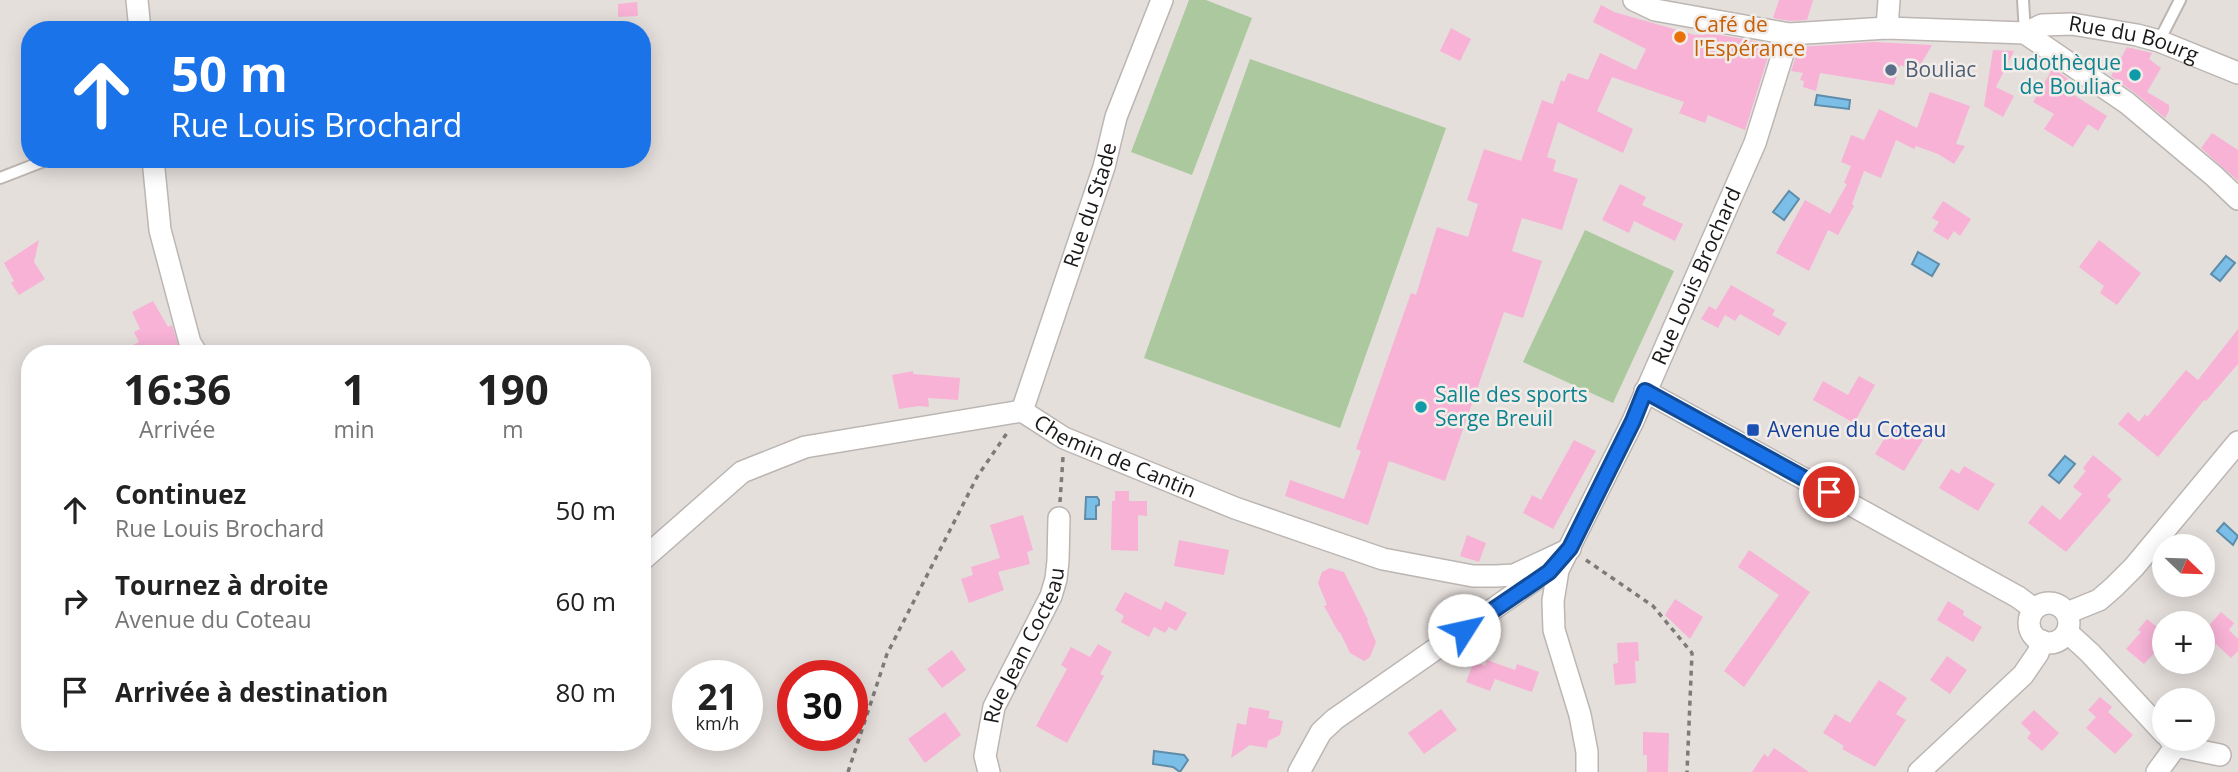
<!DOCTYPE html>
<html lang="fr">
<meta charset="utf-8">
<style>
:root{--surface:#fff;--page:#f6f6f6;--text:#222;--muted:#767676}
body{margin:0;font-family:"Open Sans",sans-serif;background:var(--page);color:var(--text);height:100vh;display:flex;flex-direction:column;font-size:26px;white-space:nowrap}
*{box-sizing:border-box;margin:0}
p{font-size:23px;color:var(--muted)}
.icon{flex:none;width:38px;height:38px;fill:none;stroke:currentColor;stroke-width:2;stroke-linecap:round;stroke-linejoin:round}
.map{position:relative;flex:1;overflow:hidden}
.drawer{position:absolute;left:21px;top:345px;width:630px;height:406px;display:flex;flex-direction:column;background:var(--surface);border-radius:28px;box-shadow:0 4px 18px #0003}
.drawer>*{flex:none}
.banner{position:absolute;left:21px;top:21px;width:630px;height:147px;border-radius:28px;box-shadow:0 4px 18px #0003;background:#1a73e8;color:#fff;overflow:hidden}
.needle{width:46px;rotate:113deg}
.controls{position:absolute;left:2152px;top:534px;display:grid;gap:14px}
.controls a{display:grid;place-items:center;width:63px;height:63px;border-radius:50%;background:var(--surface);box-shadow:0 4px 18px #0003;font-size:35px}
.speed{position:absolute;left:672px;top:660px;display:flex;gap:14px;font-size:35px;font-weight:700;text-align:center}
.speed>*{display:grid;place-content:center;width:91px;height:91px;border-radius:50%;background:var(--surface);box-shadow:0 4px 18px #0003;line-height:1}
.speed small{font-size:18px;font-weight:400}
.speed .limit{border:10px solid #d22;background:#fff;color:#111}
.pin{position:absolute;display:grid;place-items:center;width:60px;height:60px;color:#fff;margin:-30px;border:4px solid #fff;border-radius:50%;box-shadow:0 2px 7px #0007}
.me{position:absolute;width:77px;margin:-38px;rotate:55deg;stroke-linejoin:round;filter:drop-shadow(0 0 5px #0008)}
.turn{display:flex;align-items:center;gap:24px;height:147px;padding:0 35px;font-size:32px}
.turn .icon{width:91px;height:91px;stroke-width:2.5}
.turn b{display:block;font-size:49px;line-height:60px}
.eta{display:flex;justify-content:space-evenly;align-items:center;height:119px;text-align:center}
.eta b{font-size:42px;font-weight:700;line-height:49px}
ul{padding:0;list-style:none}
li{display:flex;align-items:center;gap:21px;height:91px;padding:0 35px}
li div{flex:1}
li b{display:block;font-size:26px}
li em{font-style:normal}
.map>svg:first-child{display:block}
</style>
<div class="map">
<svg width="2238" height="772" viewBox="0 0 2238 772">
<rect width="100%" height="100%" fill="#e5dfdc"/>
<!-- green -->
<path fill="#acc89e" d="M1189,0H1206L1252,18L1192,175L1131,152Z
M1250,59L1446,128L1340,428L1144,358Z
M1585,230L1674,271L1613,403L1523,362Z"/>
<!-- water -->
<path fill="#7bbee7" stroke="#5e8ca9" stroke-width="2" d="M1817,95L1850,100L1849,109L1815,105Z
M1789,191L1799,199L1784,220L1773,212Z
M1918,252L1939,264L1932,276L1912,264Z
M2226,256L2235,263L2220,281L2211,274Z
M2065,456L2075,464L2059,483L2049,475Z
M1086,497H1097L1099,500V505L1096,506V519H1085Z
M2224,523L2238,536L2233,545L2217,531Z
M1154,751L1184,755L1188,760L1180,772L1173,767L1153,764Z"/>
<!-- building -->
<path fill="#f7b2d5" d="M1779,0H1813L1807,20L1790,21L1773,18Z
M637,2L638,16L618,17V4Z
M1601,5L1614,12L1695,35L1714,34L1772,44L1745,130L1708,115L1705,123L1679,113L1684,102L1612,77L1597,111L1633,129L1623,153L1558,122L1547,157L1556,160L1553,171L1578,179L1562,230L1522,218L1512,251L1542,261L1523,318L1504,312L1445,481L1389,461L1368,525L1285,496L1290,480L1344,499L1361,451L1356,449L1411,293L1416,295L1437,227L1468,237L1478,204L1467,200L1484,149L1521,161L1542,100L1553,104L1561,80L1564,82L1568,73L1588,80L1600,53L1636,70L1646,49L1593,22Z
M1451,28L1471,39L1460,61L1440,51Z
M1874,42L1932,45L1917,71L1900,65L1894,85L1820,73L1816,91L1803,87L1804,81L1800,80L1803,73L1791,71L1799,47Z
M2127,47L2152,53L2149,59L2161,68L2147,92L2169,105V111L2165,118L2135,93L2111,76Z
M1993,50L2014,51L1996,87L2014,96L2003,117L1984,106Z
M2053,68L2068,79L2063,88L2107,116L2098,131L2088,124L2073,147L2044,129L2054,114L2033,102Z
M1930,92L1970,106L1956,144L1965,146L1954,164L1938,154L1916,146L1914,149L1896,140L1881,178L1864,171L1852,204L1854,206L1838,235L1828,230L1809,271L1776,253L1805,200L1830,214L1847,184L1844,183L1851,166L1841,162L1851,135L1864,140L1879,109L1917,128Z
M2212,133L2238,150V181L2201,148Z
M1620,184L1646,197L1642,205L1683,224L1675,241L1634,221L1629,233L1602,220Z
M1943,201L1971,219L1960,236L1954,231L1948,240L1933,231L1939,222L1932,218Z
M39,240L34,262L45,279L19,295L11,283L14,281L4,263Z
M2099,240L2141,273L2117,305L2100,293L2104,286L2079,267Z
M1731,285L1775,310L1772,315L1787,323L1779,336L1740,314L1735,321L1725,315L1718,328L1701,319L1709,306L1716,310Z
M153,301L168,327L172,325L181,354H115L139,342L134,332L140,329L132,312Z
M2238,329V364L2206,401L2204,400L2158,457L2118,424L2128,412L2139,422L2145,414L2147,417L2186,370L2198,380Z
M913,371V374L960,378L958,400L928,398L929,407L919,406L899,409L892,375Z
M1859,376L1875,385L1854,423L1813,400L1823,381L1848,395Z
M1894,423L1923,440L1904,471L1875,454Z
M1574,440L1596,451L1553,529L1523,513L1532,495L1541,500Z
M2093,455L2122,479L2107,496L2111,500L2066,552L2028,523L2042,505L2060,520L2082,494L2073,487L2086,471L2083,468Z
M1964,466L1995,484L1978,511L1939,488L1951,469L1959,474Z
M1115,491H1129V501H1147V516L1138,515V551L1111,550L1112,501H1115Z
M1023,515L1033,550L1027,552L1030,564L998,572L1004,590L969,603L961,579L973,575L971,567L1000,558L990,525Z
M1467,535L1486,543L1479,562L1460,556Z
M1179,540L1229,550L1224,575L1174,566Z
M1749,550L1810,592L1744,687L1724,671L1779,595L1738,567Z
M1330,568L1344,572L1368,620L1367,621L1376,642L1370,657L1364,661L1350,653L1340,632L1339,633L1324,606L1327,605L1318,583L1322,572Z
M1125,592L1161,610L1165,601L1187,613L1176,631L1169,627L1165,633L1154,627L1149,637L1121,622L1124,616L1115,610Z
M1675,599L1703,617L1690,639L1665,615Z
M1948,601L1964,611L1963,615L1982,627L1973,642L1937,620Z
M2221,612L2234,623L2229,630L2238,639V651L2231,658L2216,644L2203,659V632Z
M2147,619L2165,633V642L2144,664L2126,649L2141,632L2138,630Z
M1638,642L1639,661H1635L1636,683L1615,685L1613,664L1618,663L1617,643Z
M1098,644L1112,652L1100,674L1104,676L1067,743L1036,726L1067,669L1061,665L1071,647L1090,657Z
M952,650L966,670L942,688L927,669Z
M1947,656L1967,670L1950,694L1930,680Z
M1487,660L1515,670L1517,664L1539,672L1532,692L1495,679L1490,691L1466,682L1474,661L1485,666Z
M1879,680L1907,698L1896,714L1906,720L1875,767L1842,749L1844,746L1823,733L1835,714L1850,723Z
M2100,697L2112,707L2108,712L2133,735L2115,754L2086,728L2096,717L2088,710Z
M1249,707L1270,711L1268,718L1283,721L1280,735L1268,741L1267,748L1250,745L1231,758L1237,723L1246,725Z
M1441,709L1457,730L1424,754L1408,733Z
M2034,710L2059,733L2042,751L2027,738L2031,733L2021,723Z
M945,712L961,735L925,763L908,739Z
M1643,732L1669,733L1668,772H1647V755H1643Z
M1774,748L1809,772H1752L1764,754L1768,757Z"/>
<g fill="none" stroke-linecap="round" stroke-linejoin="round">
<defs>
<path id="lane" d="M2023,0L2025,33
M2159,41L2180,0
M0,178L49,159"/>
<g id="street">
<path d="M137,0L140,30"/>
<path id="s1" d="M1634,0L1655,10L1789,34L1887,28L2025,33L2042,25L2072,24L2137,35L2159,41L2238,73"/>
<path d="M1887,28L1889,0"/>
<path d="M2025,33L2127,103L2214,176L2238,199"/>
<path d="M153,159L160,230L190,343L197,354"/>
<path d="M1645,391L2018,597L2034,609"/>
<path id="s2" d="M1022,411L1104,167L1116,117L1162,0"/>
<path id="s3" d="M642,560L742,472L805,447L1022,411L1064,438L1235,508L1383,559L1473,576H1496L1514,575L1570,549"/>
<circle cx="2049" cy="623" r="20"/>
<path d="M2067,613L2099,600L2114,587L2134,567L2238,442"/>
<path d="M2067,632L2090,653L2165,734"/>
<path d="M2176,746L2220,755"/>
<path id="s4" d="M989,772L985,756L994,707L1051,596L1056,579L1058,561L1059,518"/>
<path d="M1299,772L1321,732L1335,719L1552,568"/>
<path id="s5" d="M1587,772V752L1580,715L1554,630L1553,601L1558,570L1633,421L1755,143L1789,34"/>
<path d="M1919,772L2023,675L2038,653L2042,641"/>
<path d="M2157,772L2176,746L2169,738"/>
</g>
</defs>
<!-- lane casing -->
<use href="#lane" stroke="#bcb6b3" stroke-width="14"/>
<!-- street casing -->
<use href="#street" stroke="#bcb6b3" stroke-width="24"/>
<!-- path -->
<path stroke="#7e7a78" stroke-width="3.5" stroke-dasharray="5 5" stroke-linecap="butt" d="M1060,502L1063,457
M1586,560L1653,606L1692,653L1687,772
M848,772L887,654L977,477L1007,433"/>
<!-- lane -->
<use href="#lane" stroke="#fff" stroke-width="10"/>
<!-- street -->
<use href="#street" stroke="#fff" stroke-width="21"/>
</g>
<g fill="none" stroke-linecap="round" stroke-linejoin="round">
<defs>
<path id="route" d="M1464,630L1549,572L1570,548L1633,421L1645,391L1829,492"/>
</defs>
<!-- route casing -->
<use href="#route" stroke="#114b97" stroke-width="18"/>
<!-- route -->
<use href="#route" stroke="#1a73e8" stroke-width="12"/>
</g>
<!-- markers -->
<circle fill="#e8710a" stroke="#f2ece9" stroke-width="2.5" cx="1680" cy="37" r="7"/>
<circle fill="#5c6f8a" stroke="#f2ece9" stroke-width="2.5" cx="1891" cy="70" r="7"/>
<g fill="#0f9aa8" stroke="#f2ece9" stroke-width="2.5">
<circle cx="2135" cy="75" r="7"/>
<circle cx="1421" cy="407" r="7"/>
</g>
<rect fill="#1a4fb4" stroke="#f2ece9" stroke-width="2.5" x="1746" y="423" width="14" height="14" rx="3.5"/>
<g text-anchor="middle" stroke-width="5" stroke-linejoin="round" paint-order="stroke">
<!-- food labels -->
<g font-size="21" fill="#c56008" stroke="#f2ece9" text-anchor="start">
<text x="1694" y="32">Café de<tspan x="1694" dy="24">l'Espérance</tspan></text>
</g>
<!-- street labels -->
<g font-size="21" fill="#1b1918" stroke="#f2ece9">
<text dy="7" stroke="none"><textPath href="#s1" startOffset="508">Rue du Bourg</textPath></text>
<text dy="7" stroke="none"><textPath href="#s2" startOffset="217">Rue du Stade</textPath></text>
<text dy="7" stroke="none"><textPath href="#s5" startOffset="532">Rue Louis Brochard</textPath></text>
<text dy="7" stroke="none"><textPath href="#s3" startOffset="525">Chemin de Cantin</textPath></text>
<text dy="7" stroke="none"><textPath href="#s4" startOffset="135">Rue Jean Cocteau</textPath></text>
</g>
<!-- culture labels -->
<g font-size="21" fill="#0d838f" stroke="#f2ece9" text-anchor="end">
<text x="2121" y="70">Ludothèque<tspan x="2121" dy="24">de Bouliac</tspan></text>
<text x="1435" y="402" text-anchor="start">Salle des sports<tspan x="1435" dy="24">Serge Breuil</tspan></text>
</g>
<!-- service labels -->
<g font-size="21" fill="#4e5e75" stroke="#f2ece9" text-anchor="start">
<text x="1905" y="77">Bouliac</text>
</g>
<!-- transit labels -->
<g font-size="21" fill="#164399" stroke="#f2ece9" text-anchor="start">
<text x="1767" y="437">Avenue du Coteau</text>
</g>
</g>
</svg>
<div class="controls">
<a><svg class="needle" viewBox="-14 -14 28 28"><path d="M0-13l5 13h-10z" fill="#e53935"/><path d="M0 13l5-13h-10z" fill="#767676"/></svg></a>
<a>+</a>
<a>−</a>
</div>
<div class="speed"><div>21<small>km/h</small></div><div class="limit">30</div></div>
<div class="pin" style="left:1829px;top:492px;background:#d93025"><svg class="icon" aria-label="arrive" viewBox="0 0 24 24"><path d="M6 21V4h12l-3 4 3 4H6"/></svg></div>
<svg class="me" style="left:1464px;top:630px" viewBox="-20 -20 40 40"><circle r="19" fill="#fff"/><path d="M0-13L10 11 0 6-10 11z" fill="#1a73e8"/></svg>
<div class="banner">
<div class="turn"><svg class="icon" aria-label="ahead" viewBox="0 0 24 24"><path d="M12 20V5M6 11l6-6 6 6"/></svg><div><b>50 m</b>Rue Louis Brochard</div></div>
</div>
<section class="drawer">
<div class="eta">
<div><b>16:36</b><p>Arrivée</p></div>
<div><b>1</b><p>min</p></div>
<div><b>190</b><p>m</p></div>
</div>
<ul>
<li><svg class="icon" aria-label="ahead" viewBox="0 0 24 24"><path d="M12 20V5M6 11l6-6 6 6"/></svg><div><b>Continuez</b><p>Rue Louis Brochard</p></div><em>50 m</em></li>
<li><svg class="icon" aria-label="right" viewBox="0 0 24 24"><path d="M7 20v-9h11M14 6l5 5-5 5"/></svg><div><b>Tournez à droite</b><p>Avenue du Coteau</p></div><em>60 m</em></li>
<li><svg class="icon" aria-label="arrive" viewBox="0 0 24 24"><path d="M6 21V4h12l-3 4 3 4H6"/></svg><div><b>Arrivée à destination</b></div><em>80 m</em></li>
</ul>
</section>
</div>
